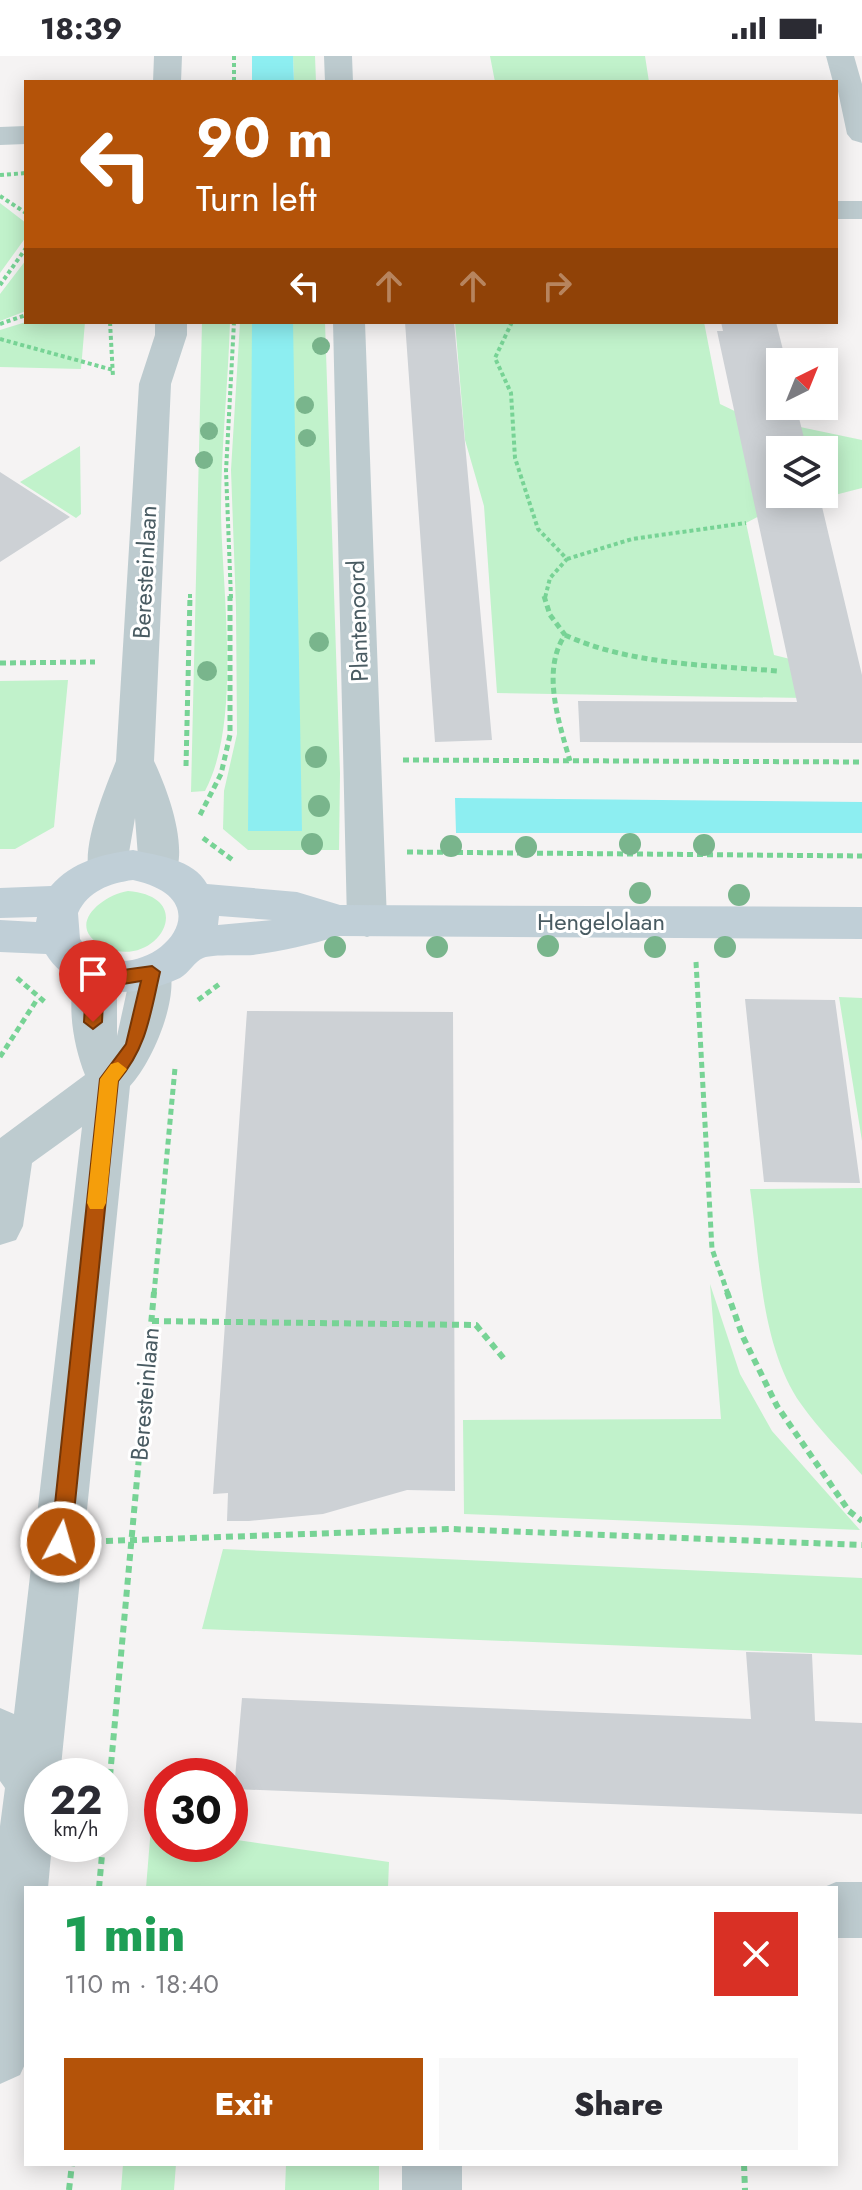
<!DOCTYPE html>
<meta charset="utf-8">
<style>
:root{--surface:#fff;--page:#f7f7f7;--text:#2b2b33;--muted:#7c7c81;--accent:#b45309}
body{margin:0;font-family:Jost,sans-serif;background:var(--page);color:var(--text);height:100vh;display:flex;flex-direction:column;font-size:30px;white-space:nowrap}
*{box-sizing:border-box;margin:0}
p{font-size:26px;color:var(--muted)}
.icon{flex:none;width:44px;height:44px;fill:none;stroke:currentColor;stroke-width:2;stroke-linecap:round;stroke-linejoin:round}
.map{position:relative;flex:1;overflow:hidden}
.side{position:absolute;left:24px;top:1830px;width:814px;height:280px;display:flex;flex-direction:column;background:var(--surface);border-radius:0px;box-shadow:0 4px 20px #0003}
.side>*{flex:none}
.top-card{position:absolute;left:24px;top:24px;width:814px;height:244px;border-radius:0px;box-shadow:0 4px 20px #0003;background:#b45309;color:#fff;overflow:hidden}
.needle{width:52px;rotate:43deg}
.buttons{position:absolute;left:766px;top:292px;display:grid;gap:16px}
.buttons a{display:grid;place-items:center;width:72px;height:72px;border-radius:0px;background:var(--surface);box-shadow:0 4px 20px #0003;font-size:40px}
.speed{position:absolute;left:24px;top:1702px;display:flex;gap:16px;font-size:40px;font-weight:700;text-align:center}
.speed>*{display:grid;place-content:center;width:104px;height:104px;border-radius:50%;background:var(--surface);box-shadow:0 4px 20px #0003;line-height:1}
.speed small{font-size:20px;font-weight:400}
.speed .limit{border:12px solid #d22;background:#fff;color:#111}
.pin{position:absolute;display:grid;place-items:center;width:68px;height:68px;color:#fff;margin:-82px -34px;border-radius:50% 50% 50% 0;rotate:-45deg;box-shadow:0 0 8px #0007}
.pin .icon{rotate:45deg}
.me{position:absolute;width:88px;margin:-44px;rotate:6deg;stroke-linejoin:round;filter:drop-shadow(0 0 6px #0008)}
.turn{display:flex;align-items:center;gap:28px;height:168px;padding:0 40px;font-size:36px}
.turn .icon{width:104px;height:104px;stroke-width:2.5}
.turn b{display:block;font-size:56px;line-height:68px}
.lanes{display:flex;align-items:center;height:76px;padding:0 40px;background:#0003;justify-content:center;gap:40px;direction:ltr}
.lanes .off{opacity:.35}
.round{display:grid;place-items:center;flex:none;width:84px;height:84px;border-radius:0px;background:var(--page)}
.overview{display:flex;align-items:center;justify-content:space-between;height:136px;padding:0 40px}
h1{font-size:48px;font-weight:800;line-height:60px;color:#1e9e55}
.action{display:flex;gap:16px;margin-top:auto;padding:16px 40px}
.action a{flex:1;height:92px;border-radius:0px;background:var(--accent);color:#fff;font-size:32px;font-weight:800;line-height:92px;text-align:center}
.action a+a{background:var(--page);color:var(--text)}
.status{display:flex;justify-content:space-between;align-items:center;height:56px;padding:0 40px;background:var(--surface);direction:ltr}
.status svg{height:22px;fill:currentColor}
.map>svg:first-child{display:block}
</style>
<div class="status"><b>18:39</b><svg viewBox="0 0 49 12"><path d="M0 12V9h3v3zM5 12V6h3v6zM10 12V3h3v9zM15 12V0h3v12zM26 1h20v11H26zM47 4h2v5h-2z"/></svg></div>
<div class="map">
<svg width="862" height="2134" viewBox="0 0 862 2134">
<rect width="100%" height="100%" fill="#f5f3f3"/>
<!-- green -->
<path fill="#c1f2cb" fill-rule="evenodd" d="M293,0H315L316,26H294Z
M490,0H645L649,26H495Z
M0,147L26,167V181L0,217Z
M26,204V255L0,265V238Z
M26,266H85L81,313L0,311V274Z
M202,266H230C228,330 221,392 221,456C222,536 242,665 205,735L191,736Z
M240,266H325L340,717L339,794H248L223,773L224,735L237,678L236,552L231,414Z
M455,266H704L720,348L743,359L862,384V432L765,457L746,467L774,599L862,621V643L497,637L484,450L465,384ZM780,394H824V438H780Z
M80,390L81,458L76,462L20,426Z
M68,624L54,771L15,793H0V625Z
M128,835C201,841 155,915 105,891C64,872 99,840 128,835Z
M839,941L862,942V1085Z
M862,1132V1419C842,1396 819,1374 801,1348C760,1289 760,1202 750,1133Z
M710,1228L740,1318L772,1375L860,1474L464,1458L463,1364L721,1363Z
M223,1493L862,1522V1599L202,1573Z
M151,1771L162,1773V1788H230V1783L389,1806L388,1832H146Z
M123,2108H176L174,2134H121Z
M286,2108H379V2134H285Z"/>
<!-- water -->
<path fill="#8deef1" d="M252,0H293L294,26H252Z
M252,266H293L302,775H248Z
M455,742L862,746V777H456Z"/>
<!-- building -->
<path fill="#cdd1d5" d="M405,266H454L492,684L435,686Z
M721,266H776L786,306H780V350H796L807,394H780V438H819L862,619V687L580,686L578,645L797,646L717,275H723Z
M0,416L70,461L0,506Z
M745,943L835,944L860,1127L764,1126Z
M247,955L453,956L455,1435L407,1434L323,1458L249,1465H227L228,1437L213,1438Z
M746,1596L812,1598L815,1665L862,1667V1758L234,1733L242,1642L751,1663Z"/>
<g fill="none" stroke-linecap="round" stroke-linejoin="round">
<!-- path-far2 -->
<path stroke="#77d395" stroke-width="4" stroke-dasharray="4 3" stroke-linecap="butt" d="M234,0V26
M0,119L26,117
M0,140L26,157
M0,229L26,192
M110,266L113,321
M512,266L495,302L511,337L515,402L538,473L567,503L550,522L545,542
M0,268L26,259
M0,283L113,314
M567,503L632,483L746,467
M190,542V536
M231,542L226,415L234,266"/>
<!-- path-far1 -->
<path stroke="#77d395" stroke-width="5" stroke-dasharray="6 4" stroke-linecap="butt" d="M544,540L550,559L565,579C541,614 559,667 570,705
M565,579C631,609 707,609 778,615
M0,607L95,606
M403,704L862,706
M186,710L190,540
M200,759L221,718L230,679V540
M203,782L234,805
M407,796L862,800
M696,906L712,1193L728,1238
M17,922L46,947
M198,944L222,926
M0,1001L38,942
M154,1238L175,1012"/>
<!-- path -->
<path stroke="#77d395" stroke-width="6" stroke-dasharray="7 5" stroke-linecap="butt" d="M727,1236L743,1281L777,1350L849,1455L862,1465
M152,1265L476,1269L505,1304
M106,1485L451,1473L862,1489
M110,1720L154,1236
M99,1832L103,1788
M744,2108L745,2134
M69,2134L72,2108"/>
<!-- street -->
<path fill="#bdcbcf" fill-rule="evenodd" d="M154,0H182L181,26H153Z
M324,0H352L353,26H325Z
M826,0H854L862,28V87L852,84L847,78L836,26H833Z
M26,70V88L0,89V71Z
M836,145H862V163H836Z
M155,266H187V279L171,328L154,705C168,735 190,793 173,824L159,828L145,824L139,813L135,762L126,814L120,825L106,829L92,825C77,798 105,733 116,705L139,328L155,279Z
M333,266H365L387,865L381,876L367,881L353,876L347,865Z
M152,900L167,905C183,935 153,1006 130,1030L60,1720H42V1788H52L48,1832H26V2006L20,2019L0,2028V1770L5,1732L0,1725V1652L14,1658L82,1071L32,1107L23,1170L16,1184L0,1189V1082L85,1019C72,986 64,938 81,906L96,901L111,906L117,917V980L131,916L137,905Z
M836,1826H862V1882H836V1832H822Z
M402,2108H462V2134H402Z"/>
<!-- secondary -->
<path fill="#c0cfd7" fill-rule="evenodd" d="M133,794C159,800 193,803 207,828L297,836L340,849L862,851V883L338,880C310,889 282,895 253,899C242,900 212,898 203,902C195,905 189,917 180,922C136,943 75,944 46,898L0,896V864L36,866L37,861L0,862V832L51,830C72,806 102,798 133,794ZM133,824C242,848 127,949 80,883L78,857C88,835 110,827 133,824ZM219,860L272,864L218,869Z"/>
</g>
<!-- trees -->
<g fill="#79b58c">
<circle cx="321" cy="290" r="9"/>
<circle cx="305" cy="349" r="9"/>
<circle cx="209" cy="375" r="9"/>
<circle cx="307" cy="382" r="9"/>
<circle cx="204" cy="404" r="9"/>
<circle cx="319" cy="586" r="10"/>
<circle cx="207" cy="615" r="10"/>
<circle cx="316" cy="701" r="11"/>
<circle cx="319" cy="750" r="11"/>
<circle cx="312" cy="788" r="11"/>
<circle cx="630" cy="788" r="11"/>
<circle cx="704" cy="789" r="11"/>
<circle cx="451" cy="790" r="11"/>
<circle cx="526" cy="791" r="11"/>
<circle cx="640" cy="837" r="11"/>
<circle cx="739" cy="839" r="11"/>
<circle cx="548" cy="890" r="11"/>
<circle cx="335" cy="891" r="11"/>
<circle cx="437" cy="891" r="11"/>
<circle cx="655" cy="891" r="11"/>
<circle cx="725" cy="891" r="11"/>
</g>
<!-- route -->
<path fill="#b45309" stroke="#753606" stroke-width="2" d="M96,910L123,914L152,910L160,916C150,959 147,991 118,1025L71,1486L68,1493L61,1496L54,1493L51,1486L100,1023L126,988L141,925L123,928L104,925L102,966L93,973L84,966L87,917Z"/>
<!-- slow -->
<path fill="#f59e0b" d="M118,1006L127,1013L118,1025L106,1147L103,1153H90L87,1147L100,1023L111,1008Z"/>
<g text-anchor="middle" stroke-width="6" stroke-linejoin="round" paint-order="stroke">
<!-- street labels -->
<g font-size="24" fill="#495b62" stroke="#fff">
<text transform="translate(145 516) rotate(-87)" y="8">Beresteinlaan</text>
<text transform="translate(358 565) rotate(-92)" y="8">Plantenoord</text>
<text x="601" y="874">Hengelolaan</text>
<text transform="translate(145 1338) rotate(-85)" y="8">Beresteinlaan</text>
</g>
</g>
</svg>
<div class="buttons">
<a><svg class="needle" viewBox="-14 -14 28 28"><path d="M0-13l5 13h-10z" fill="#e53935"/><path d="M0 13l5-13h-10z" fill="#7c7c81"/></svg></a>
<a><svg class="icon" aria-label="layers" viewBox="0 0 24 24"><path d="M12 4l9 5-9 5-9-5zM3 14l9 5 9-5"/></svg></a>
</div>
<div class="speed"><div>22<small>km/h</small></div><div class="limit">30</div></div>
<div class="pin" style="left:93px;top:966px;background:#d93025"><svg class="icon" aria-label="arrive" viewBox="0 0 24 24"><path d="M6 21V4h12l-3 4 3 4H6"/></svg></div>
<svg class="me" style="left:61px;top:1486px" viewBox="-20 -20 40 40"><circle r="17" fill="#b45309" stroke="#fff" stroke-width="3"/><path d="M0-11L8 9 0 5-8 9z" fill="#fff"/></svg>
<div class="top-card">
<div class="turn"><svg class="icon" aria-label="left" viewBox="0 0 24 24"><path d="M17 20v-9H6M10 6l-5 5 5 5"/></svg><div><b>90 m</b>Turn left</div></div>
<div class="lanes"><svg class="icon" aria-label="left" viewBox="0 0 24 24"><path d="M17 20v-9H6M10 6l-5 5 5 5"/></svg><svg class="icon off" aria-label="ahead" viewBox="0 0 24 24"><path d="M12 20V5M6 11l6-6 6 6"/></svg><svg class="icon off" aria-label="ahead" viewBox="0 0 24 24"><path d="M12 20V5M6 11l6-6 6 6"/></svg><svg class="icon off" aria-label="right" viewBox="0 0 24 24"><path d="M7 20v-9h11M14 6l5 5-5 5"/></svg></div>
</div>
<section class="side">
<div class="overview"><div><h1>1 min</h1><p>110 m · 18:40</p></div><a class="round" style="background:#d93025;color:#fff"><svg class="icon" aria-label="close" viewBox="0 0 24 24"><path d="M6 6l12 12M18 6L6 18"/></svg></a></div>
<div class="action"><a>Exit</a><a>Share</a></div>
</section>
</div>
